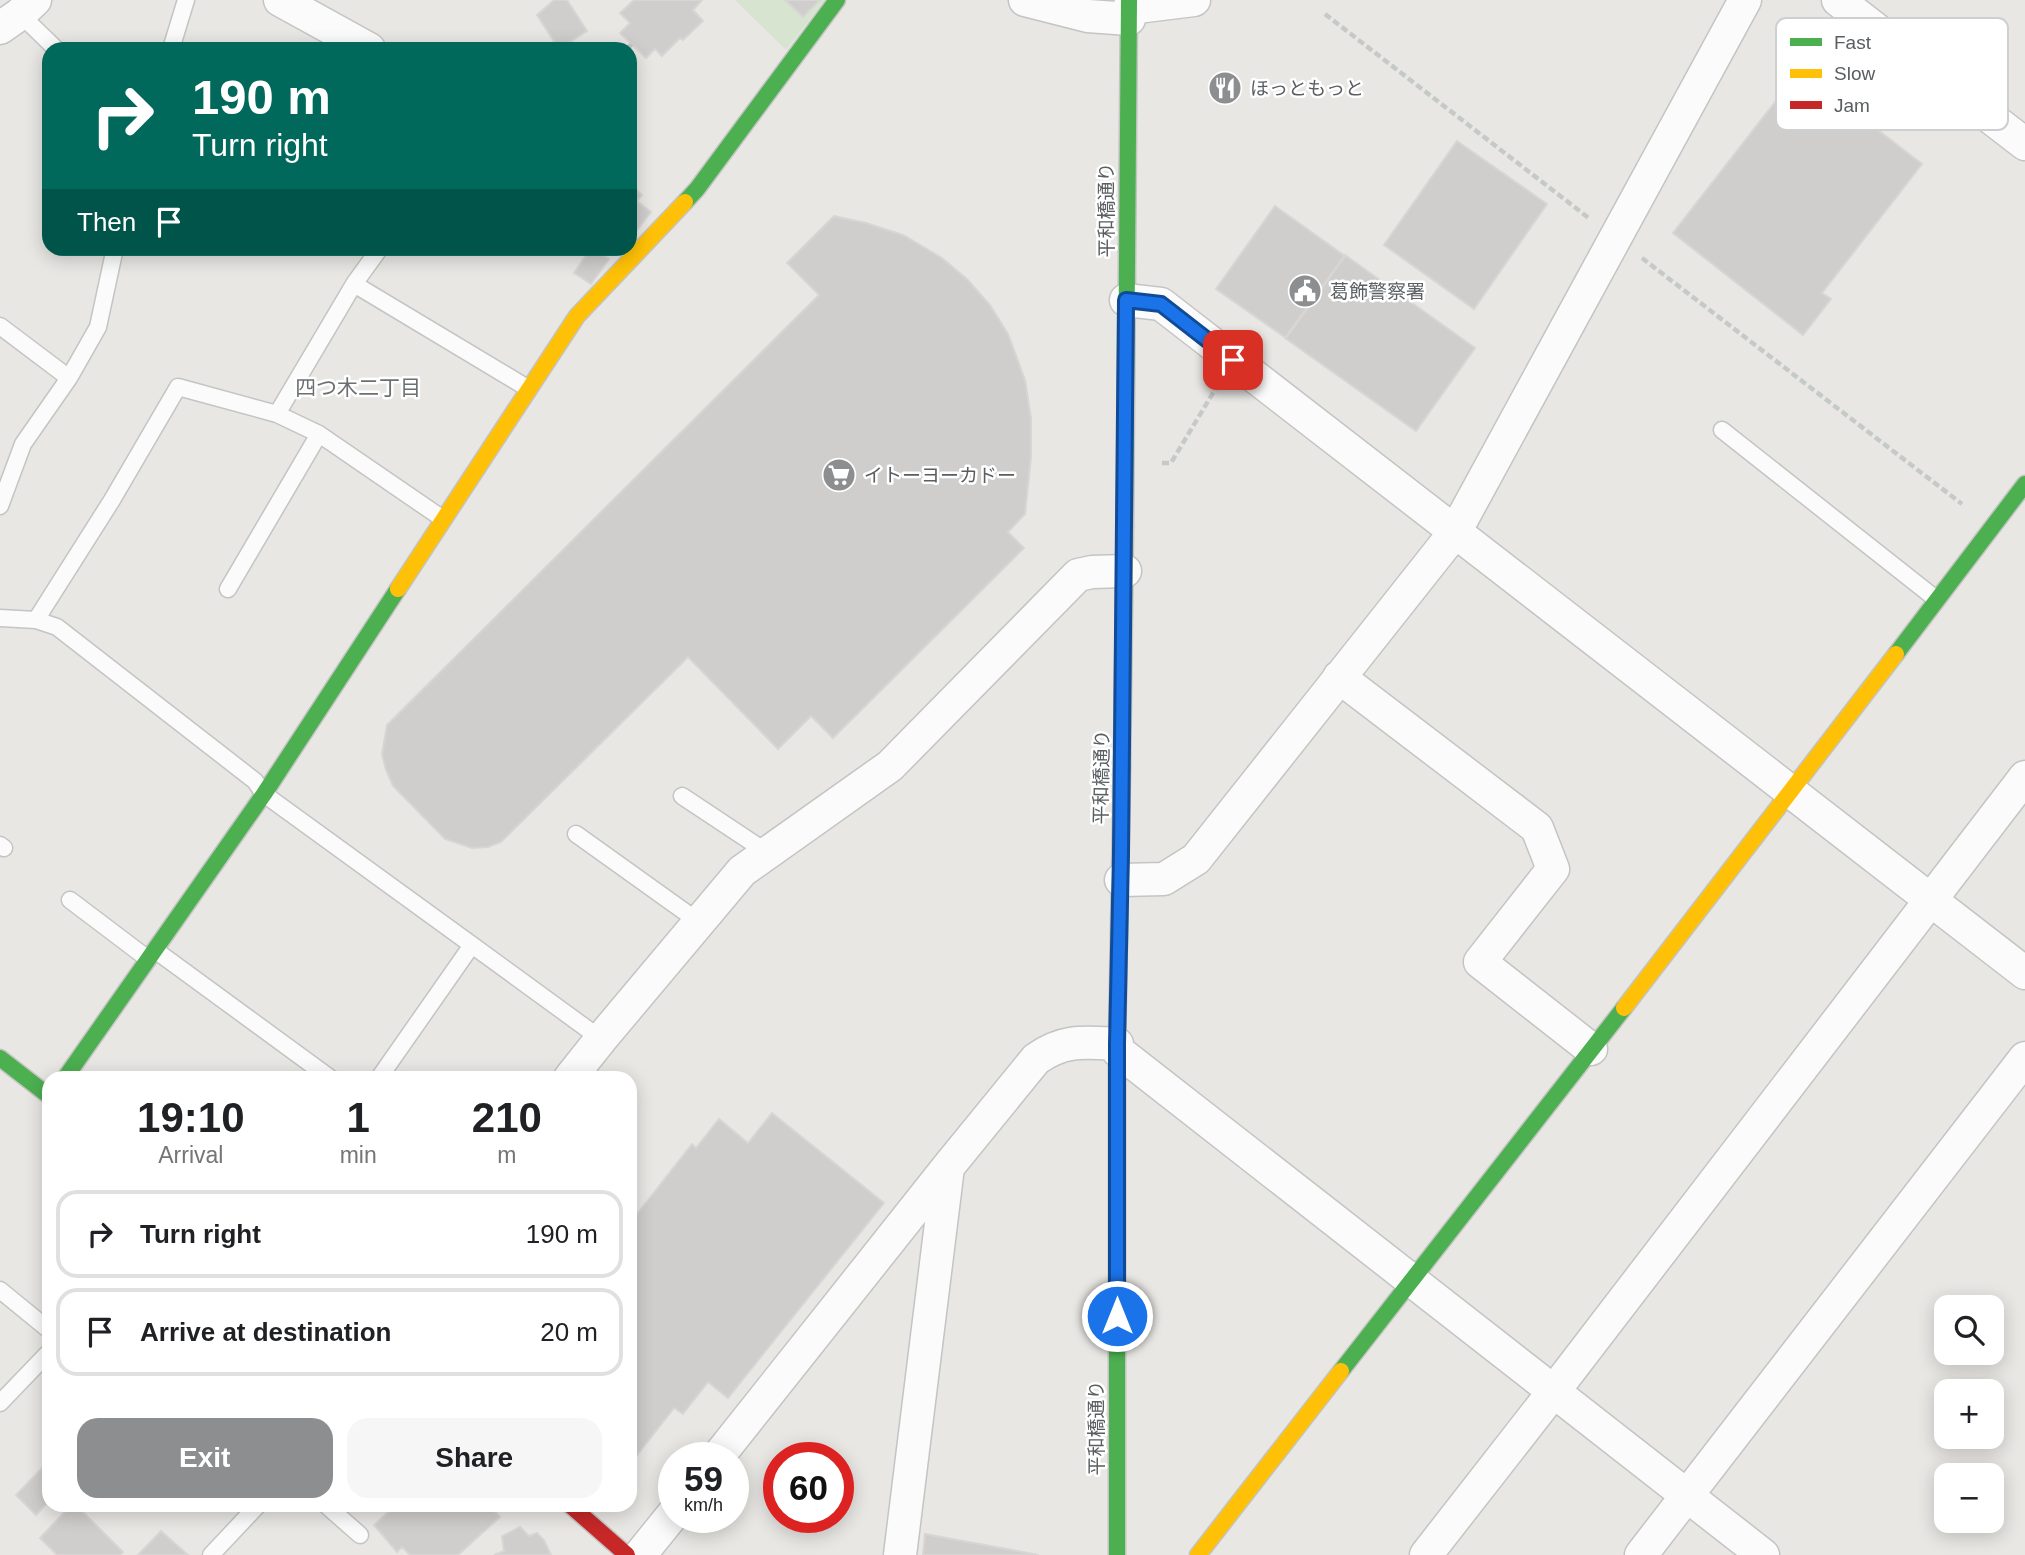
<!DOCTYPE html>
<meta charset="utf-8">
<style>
:root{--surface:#fff;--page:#f6f6f6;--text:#202124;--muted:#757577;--line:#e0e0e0;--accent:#8c8e8f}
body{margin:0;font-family:Arial,"Noto Sans JP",sans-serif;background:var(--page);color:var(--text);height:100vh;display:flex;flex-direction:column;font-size:26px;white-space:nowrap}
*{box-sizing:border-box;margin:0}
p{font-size:23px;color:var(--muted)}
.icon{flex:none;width:38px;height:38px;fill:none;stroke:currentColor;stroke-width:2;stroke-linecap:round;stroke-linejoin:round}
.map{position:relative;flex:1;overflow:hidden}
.sheet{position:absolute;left:42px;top:1071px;width:595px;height:441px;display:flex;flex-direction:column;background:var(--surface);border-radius:21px;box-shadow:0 4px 18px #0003}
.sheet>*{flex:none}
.top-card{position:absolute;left:42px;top:42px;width:595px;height:214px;border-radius:21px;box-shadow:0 4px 18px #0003;background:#00695c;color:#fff;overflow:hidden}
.controls{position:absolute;left:1934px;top:1295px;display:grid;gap:14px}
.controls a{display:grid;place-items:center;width:70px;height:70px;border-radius:14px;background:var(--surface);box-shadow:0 4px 18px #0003;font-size:35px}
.speed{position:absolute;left:658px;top:1442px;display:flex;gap:14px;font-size:35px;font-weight:700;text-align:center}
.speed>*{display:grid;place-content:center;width:91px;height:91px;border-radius:50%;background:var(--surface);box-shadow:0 4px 18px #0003;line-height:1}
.speed small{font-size:18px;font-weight:400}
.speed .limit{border:10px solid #d22;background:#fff;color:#111}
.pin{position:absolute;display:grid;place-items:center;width:60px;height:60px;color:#fff;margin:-30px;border-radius:14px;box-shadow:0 4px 10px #0006}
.me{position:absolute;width:77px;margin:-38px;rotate:0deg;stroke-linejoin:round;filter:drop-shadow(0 0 5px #0008)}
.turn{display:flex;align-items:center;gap:24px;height:147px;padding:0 35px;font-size:32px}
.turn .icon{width:91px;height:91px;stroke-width:2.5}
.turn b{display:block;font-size:49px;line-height:60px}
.then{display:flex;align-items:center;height:66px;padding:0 35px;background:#0003;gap:14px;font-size:26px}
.eta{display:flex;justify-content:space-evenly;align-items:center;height:119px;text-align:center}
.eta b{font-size:42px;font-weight:700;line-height:49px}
.button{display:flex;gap:14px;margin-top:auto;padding:14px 35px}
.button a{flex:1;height:80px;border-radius:21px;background:var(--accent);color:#fff;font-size:28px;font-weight:700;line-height:80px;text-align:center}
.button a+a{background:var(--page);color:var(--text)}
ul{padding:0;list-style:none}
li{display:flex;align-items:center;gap:21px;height:88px;margin:0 14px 10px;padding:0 21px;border:4px solid var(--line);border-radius:21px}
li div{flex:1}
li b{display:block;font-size:26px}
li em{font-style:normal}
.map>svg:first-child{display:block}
</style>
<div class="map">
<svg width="2025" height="1555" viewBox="0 0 2025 1555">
<rect width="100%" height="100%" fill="#e9e7e4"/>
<!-- green -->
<path fill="#d6e4d0" d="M735,0H825L786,50Z"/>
<!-- building -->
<path fill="#d0cecd" stroke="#d8d6d4" stroke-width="2" d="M554,0H567L587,31L559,49L537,15Z
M634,0H702L693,10L703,21L683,40L680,38L662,56L655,49L646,58L620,33L630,23L620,13Z
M785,0H820L803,17Z
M1800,70L1922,164L1822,293L1831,299L1803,335L1673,233Z
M1457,141L1547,204L1474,309L1384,245Z
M630,185L642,195L637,201L651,212L630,239Z
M1275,206L1345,256L1286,338L1216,289Z
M834,216L866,223L903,235L942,258L967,279L990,305L1008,334L1025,380L1031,418V457L1025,514L1008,532L1024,548L833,738L811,716L778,749L688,657L501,842L488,847L472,848L445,839L393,786L386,770L382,754L387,725L819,295L787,263Z
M591,248L609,259L591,284L574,273Z
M1345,255L1475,348L1416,431L1285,338Z
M772,1113L884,1203L728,1398L708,1382L683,1414L674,1408L630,1464V1223L692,1144L696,1148L719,1119L748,1143Z
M47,1463L49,1465V1501L36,1515L16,1495Z
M71,1505H76L123,1552L120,1555H57L40,1538Z
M396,1505H489L500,1517L458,1555H410L402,1547L397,1552L374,1525Z
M520,1527L529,1536L537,1533L544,1540L551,1555H494L504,1551L502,1536Z
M161,1531L188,1555H138Z
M925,1534L1039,1555H923Z"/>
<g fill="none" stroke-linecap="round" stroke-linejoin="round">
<defs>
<path id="lane" d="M20,14L56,49
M171,49L186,0
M354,284L529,389
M0,326L69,378
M277,414L354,284L380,248
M1722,430L1936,599
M0,506L23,444L69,378L98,327L115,248
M228,589L319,434
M0,618L36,620L57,627L255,781L264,794L472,945
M36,620L112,500L178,387L277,414L319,434L443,519
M682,796L768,853
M576,834L699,922
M0,845L4,848
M70,900L148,959
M155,950L330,1078
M379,1078L472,945L601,1039
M0,1290L49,1330
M0,1403L49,1352
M326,1505L360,1535
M211,1555L258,1505"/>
<path id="street" d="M280,0L369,49
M1025,0L1088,16L1129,19
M1838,0L2025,144
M1129,8L1194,0
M0,28L20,14L35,0
M1126,300L1161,304L2025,973
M1339,677L1537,828L1553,869L1480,962L1591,1049
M1121,880L1164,879L1196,859L1455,532L1745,0
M1118,1051L1763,1555
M570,1078L601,1039L742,871L890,766L1078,575L1092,572L1125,571
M717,1458L948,1167L1036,1059C1064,1039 1085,1042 1117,1044
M640,1555L674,1513
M900,1555L948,1167
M1426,1555L1554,1391L2025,777
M1641,1555L2025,1058"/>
<path id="fast" d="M685,202L697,189L837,0
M1125,527L1129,0
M1896,654L2025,484
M0,1058L49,1096
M65,1078L264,794L398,589
M1341,1371L1624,1008
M1117,1555V1044L1122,769"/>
<path id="slow" d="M398,589L577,316L685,202
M1122,769L1125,527
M1624,1008L1896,654
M1198,1555L1341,1371"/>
<path id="jam" d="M570,1505L627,1555"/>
</defs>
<!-- lane casing -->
<use href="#lane" stroke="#c3c4c4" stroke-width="19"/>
<!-- street casing -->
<use href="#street" stroke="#c3c4c4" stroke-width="35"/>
<!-- fast casing -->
<use href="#fast" stroke="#c3c4c3" stroke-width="19"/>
<!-- slow casing -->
<use href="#slow" stroke="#c3c4c3" stroke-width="19"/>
<!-- jam casing -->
<use href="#jam" stroke="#c3c4c3" stroke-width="19"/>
<!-- path -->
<path stroke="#c5cac7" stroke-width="4.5" stroke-dasharray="7 3.5" stroke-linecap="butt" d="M1325,14L1590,219
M627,49L632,44
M1642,258L1962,504
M1162,463H1171L1216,388"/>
<!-- lane -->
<use href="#lane" stroke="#fcfbfb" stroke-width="16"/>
<!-- street -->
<use href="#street" stroke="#fcfbfb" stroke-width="32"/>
<!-- fast -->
<use href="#fast" stroke="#4caf50" stroke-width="16"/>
<!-- slow -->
<use href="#slow" stroke="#ffc107" stroke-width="16"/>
<!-- jam -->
<use href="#jam" stroke="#c62828" stroke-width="16"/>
</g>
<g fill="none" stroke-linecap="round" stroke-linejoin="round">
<defs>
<path id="route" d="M1117,1316V1044L1121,854L1126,300L1161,304L1233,360"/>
</defs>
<!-- route casing -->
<use href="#route" stroke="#114b97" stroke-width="18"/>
<!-- route -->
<use href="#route" stroke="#1a73e8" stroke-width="12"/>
</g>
<!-- icons -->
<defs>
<symbol id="restaurant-disc" viewBox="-11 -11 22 22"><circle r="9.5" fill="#8c8e8f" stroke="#fff"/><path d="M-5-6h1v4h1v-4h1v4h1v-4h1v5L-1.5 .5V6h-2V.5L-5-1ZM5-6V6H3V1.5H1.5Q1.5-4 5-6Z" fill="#fff"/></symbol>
<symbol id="civic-disc" viewBox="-11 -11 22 22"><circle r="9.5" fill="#8c8e8f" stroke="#fff"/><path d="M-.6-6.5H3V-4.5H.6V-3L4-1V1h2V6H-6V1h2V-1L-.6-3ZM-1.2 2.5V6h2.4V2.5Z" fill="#fff"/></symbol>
<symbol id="supermarket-disc" viewBox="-11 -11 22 22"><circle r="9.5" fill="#8c8e8f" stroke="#fff"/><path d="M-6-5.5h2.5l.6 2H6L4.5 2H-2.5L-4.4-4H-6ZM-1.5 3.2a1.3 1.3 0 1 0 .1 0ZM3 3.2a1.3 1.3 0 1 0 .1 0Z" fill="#fff"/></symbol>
</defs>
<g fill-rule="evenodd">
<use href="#restaurant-disc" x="1206" y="69" width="38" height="38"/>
<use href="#civic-disc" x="1286" y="272" width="38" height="38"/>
<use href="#supermarket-disc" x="820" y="456" width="38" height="38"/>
</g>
<g text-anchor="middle" stroke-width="5" stroke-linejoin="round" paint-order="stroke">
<!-- poi labels -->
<g font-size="19" fill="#5a5e61" stroke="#fff" text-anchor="start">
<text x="1250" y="95">ほっともっと</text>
<text x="1330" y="298">葛飾警察署</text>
<text x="864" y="482">イトーヨーカドー</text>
</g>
<!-- street labels -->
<g font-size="19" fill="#5a5e61" stroke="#fff">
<text transform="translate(1106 210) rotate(-90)" y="7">平和橋通り</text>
<text transform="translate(1101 777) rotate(-89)" y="7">平和橋通り</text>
<text transform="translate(1096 1428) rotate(-90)" y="7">平和橋通り</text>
</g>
<!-- neighbourhood labels -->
<g font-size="21" fill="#6b7073" stroke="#fff">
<text x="358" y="395">四つ木二丁目</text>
</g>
</g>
<!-- legend -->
<rect x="1776" y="18" width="232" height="112" rx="10" fill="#fff" stroke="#cecfd0" stroke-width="2"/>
<rect x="1790" y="38" width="32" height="8" fill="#4caf50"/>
<rect x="1790" y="69" width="32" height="9" fill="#ffc107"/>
<rect x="1790" y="101" width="32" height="8" fill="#c62828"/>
<g font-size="19" fill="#5a5e61">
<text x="1834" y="49">Fast</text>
<text x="1834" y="80">Slow</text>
<text x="1834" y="112">Jam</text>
</g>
</svg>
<div class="controls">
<a><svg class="icon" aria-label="search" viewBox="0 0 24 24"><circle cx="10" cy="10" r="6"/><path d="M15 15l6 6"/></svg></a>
<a>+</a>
<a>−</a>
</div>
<div class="speed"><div>59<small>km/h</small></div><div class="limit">60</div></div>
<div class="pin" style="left:1233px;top:360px;background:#d93025"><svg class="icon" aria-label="arrive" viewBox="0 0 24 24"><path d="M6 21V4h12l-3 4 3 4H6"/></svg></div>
<svg class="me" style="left:1117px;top:1316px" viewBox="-20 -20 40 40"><circle r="17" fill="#1a73e8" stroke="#fff" stroke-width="3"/><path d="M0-11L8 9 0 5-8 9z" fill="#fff"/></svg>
<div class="top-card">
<div class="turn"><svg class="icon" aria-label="right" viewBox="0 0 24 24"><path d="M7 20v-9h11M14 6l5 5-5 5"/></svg><div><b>190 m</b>Turn right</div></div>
<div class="then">Then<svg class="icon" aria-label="arrive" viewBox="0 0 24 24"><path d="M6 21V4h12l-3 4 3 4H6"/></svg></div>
</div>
<section class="sheet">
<div class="eta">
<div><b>19:10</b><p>Arrival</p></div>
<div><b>1</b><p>min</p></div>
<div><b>210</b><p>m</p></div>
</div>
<ul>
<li><svg class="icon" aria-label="right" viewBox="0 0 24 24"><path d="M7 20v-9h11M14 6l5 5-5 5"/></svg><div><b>Turn right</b></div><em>190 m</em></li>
<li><svg class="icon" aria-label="arrive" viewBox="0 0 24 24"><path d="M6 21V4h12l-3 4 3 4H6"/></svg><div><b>Arrive at destination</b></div><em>20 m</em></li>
</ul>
<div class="button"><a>Exit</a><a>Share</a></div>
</section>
</div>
